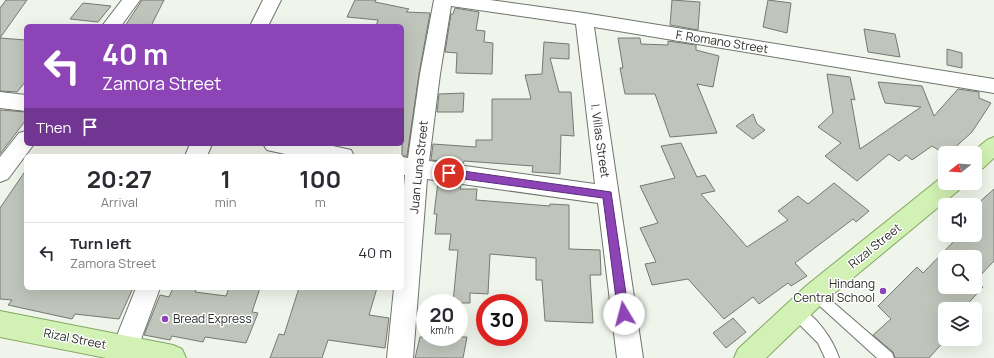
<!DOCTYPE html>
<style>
:root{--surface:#fff;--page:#f2f2f3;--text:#2b2b33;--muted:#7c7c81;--line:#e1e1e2}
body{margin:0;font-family:Manrope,sans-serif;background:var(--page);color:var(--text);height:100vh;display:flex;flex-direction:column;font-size:15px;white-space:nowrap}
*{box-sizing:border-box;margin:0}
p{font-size:13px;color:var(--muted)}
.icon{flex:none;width:22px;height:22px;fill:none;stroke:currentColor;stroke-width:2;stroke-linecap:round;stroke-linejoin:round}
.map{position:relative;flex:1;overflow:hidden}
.side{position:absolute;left:24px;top:154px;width:380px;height:136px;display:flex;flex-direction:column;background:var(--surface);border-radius:6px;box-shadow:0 4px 16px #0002}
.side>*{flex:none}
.hud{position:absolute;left:24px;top:24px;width:380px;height:122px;border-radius:6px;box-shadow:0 4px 16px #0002;background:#8c44b6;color:#fff;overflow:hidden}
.needle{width:26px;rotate:253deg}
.buttons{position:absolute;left:938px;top:146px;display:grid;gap:8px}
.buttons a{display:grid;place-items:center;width:44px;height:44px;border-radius:6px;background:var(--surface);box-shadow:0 4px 16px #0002;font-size:20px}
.speed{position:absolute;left:416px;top:294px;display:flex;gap:8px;font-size:20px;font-weight:700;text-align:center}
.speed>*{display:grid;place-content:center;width:52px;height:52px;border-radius:50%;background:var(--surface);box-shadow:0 4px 16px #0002;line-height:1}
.speed small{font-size:10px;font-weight:400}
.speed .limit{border:6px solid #d22;background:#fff;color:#111}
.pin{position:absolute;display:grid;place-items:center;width:34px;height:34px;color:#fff;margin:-17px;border:2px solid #fff;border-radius:50%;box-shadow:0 1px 4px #0007}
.me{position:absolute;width:44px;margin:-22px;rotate:352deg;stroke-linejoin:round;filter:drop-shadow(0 0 3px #0008)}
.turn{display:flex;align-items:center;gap:14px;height:84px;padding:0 12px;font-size:18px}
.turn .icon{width:52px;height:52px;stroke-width:2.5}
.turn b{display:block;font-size:28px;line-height:34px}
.then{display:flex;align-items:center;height:38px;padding:0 12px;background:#0003;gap:8px;font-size:15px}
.eta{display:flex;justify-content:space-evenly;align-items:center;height:68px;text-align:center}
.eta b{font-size:24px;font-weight:700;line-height:28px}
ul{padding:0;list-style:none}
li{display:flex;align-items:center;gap:12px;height:60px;padding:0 12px;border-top:1px solid var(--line)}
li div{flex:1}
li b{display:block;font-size:15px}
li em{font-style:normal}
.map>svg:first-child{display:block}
</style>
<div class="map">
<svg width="994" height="358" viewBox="0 0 994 358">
<rect width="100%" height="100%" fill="#f0f5eb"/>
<!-- building -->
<path fill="#bfc5bb" stroke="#757a71" d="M6,0H27L0,38V8Z
M142,0H164L151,26H125Z
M355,0H376L375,2L409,9L406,12L430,13L419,74L407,156H402V26H376L378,20L347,17Z
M672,0L700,2L698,30L670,25Z
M768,0L791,3L787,33L763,27Z
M83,3L111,6L98,22L70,19Z
M455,8L479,12L476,30L485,31L484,42L493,43L492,74L456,73L457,53L445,52L451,14H453Z
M864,29L895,34L900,57L868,52Z
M0,38L26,40V81L17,92L0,91Z
M618,38H640L641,44L668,45V41L696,45V50L719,56L713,87L697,84L717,133L670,137L655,94H625L620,68H623Z
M544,42L569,44V59L550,58L559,92H571L574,136L561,135L560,174L532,172L533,166L464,161L463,164L431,160L433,144L476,147V140H492V99H531L525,75L542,74Z
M947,49L962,53V68L947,65Z
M827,74L850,77L855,100L851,99L860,149L921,107L885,103L878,82L922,86L934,116L958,89L979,92V98L991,103L972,132L949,153L945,154L932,146L912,160L906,155L899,161L889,154L857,181L825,156L841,143L818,127L833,113Z
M464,93L463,112H437L439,94Z
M0,110L26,112V120L0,154Z
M753,114L757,124L765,130L753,139L736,126Z
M681,143L697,177L705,175L715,191L701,194L747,247L788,220L778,211L798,196L808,204L834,183L869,211L856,222L853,219L795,263L807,276L791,286L788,283L759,304L753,297L724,319L688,279L652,285L645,264L656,262L640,228L658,223L640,186L675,178L661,146Z
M26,170V288H133L119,319L75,314L72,319L8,305L12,300L0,299V208Z
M438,182L461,185L460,189H477L476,200L550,206V204L569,205V249L600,250L601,275H590L593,323L545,321L542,280H536V258L490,254L488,294L470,293V303H453L458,250H449L451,234H435L437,214H434Z
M994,189V261L975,281V257H945V287H983L963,309H945V340L929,358H895L893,352L873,335L891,319L878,306L917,267L923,273L960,235H975V206Z
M173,288H197L195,292L226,296L229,288H260L252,312L258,313L246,343L205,337L203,342L172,336L170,340L144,335L160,295L169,297Z
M299,288H377L369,315L389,318L385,348L328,340L322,358H270L279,334L284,335Z
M733,318L746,332L726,348L713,333Z
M420,337H467L463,358H415Z"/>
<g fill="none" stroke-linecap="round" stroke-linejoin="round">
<defs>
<path id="service" d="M815,288L819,290L892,353L894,358H877L811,298L809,294L811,290Z
M796,306C815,313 833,339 839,358H825L818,343L791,316L790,312L791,308Z"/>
<path id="minor" d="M122,0H140L121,26H102Z
M434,0H490L584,13L994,79V93L594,27L643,358H617L598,203L427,179L413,358H387L394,288H402V209L405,175H402V157L408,158L420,74ZM451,6L576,24L595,184L429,161L440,74Z
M0,92L26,95V111L0,108Z
M26,131V144H34L8,179L0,182V157L19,133Z
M263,144H324L351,150L354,156H294L267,150Z"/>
<path id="tertiary" d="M263,0H281L268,26H250Z
M190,144H212L207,156H185Z
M136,288H160L134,358H108Z"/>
<path id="primary" d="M994,137V158L983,168L975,171V153H971L987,140Z
M943,176H945V183H962L959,190L824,302L766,358H734L738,349L806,286Z
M0,311L173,345L182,349L186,358H106L0,337Z"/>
</defs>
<!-- service casing -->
<use href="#service" stroke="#70756c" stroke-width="2"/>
<!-- minor casing -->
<use href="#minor" stroke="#70756c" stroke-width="2"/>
<!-- tertiary casing -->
<use href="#tertiary" stroke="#70756c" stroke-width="2"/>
<!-- primary casing -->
<use href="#primary" stroke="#84a763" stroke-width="2"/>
<!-- service -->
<use href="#service" fill="#fff" fill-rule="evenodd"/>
<!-- minor -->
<use href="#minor" fill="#fff" fill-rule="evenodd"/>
<!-- tertiary -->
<use href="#tertiary" fill="#fff" fill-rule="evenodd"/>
<!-- primary -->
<use href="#primary" fill="#d2f1b4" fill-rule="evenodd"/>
</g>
<!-- route -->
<path fill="#8c44b6" stroke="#5b2c76" d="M449,169L611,192L629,314L627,317L624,319L620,317L618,314L603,198L449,177L444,173Z"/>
<!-- markers -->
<g fill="#8c44b6" stroke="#fff" stroke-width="1.5">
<circle cx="883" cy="291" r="4"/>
<circle cx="165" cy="319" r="4"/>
</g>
<g text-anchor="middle" stroke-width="3" stroke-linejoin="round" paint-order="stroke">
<!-- street labels -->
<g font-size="12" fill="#2c2e2a" stroke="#fff">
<text transform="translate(722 42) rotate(9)" y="4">F. Romano Street</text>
<text transform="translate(600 141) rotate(82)" y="4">I. Villas Street</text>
<text transform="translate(419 167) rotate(-84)" y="4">Juan Luna Street</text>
<text transform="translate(875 246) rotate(-39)" y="4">Rizal Street</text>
<text transform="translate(75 339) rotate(11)" y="4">Rizal Street</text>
</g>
<!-- poi labels -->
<g font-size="12" fill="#2c2e2a" stroke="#fff" text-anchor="end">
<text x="875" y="288">Hindang<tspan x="875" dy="14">Central School</tspan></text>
<text x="173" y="323" text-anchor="start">Bread Express</text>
</g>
</g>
</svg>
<div class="buttons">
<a><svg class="needle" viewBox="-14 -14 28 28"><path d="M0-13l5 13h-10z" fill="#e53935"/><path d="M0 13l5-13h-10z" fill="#7c7c81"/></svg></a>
<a><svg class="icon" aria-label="sound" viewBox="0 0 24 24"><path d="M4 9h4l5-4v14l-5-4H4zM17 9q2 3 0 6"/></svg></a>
<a><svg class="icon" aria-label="search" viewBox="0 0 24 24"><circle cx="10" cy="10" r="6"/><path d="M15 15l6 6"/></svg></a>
<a><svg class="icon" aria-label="layers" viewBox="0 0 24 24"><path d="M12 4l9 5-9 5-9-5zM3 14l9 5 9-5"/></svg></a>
</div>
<div class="speed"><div>20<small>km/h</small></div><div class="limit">30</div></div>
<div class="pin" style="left:449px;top:173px;background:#d93025"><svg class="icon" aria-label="arrive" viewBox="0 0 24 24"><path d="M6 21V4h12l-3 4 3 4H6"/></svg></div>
<svg class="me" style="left:624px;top:314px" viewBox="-20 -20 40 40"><circle r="19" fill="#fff"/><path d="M0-13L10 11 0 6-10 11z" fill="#8c44b6"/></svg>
<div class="hud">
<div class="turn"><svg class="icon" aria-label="left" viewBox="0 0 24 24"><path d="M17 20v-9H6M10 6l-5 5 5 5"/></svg><div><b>40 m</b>Zamora Street</div></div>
<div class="then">Then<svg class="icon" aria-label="arrive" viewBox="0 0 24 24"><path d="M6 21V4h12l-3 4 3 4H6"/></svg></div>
</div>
<section class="side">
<div class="eta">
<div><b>20:27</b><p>Arrival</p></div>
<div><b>1</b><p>min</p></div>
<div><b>100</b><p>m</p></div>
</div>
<ul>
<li><svg class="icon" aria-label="left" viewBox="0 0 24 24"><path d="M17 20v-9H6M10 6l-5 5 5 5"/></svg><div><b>Turn left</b><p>Zamora Street</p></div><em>40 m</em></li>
</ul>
</section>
</div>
